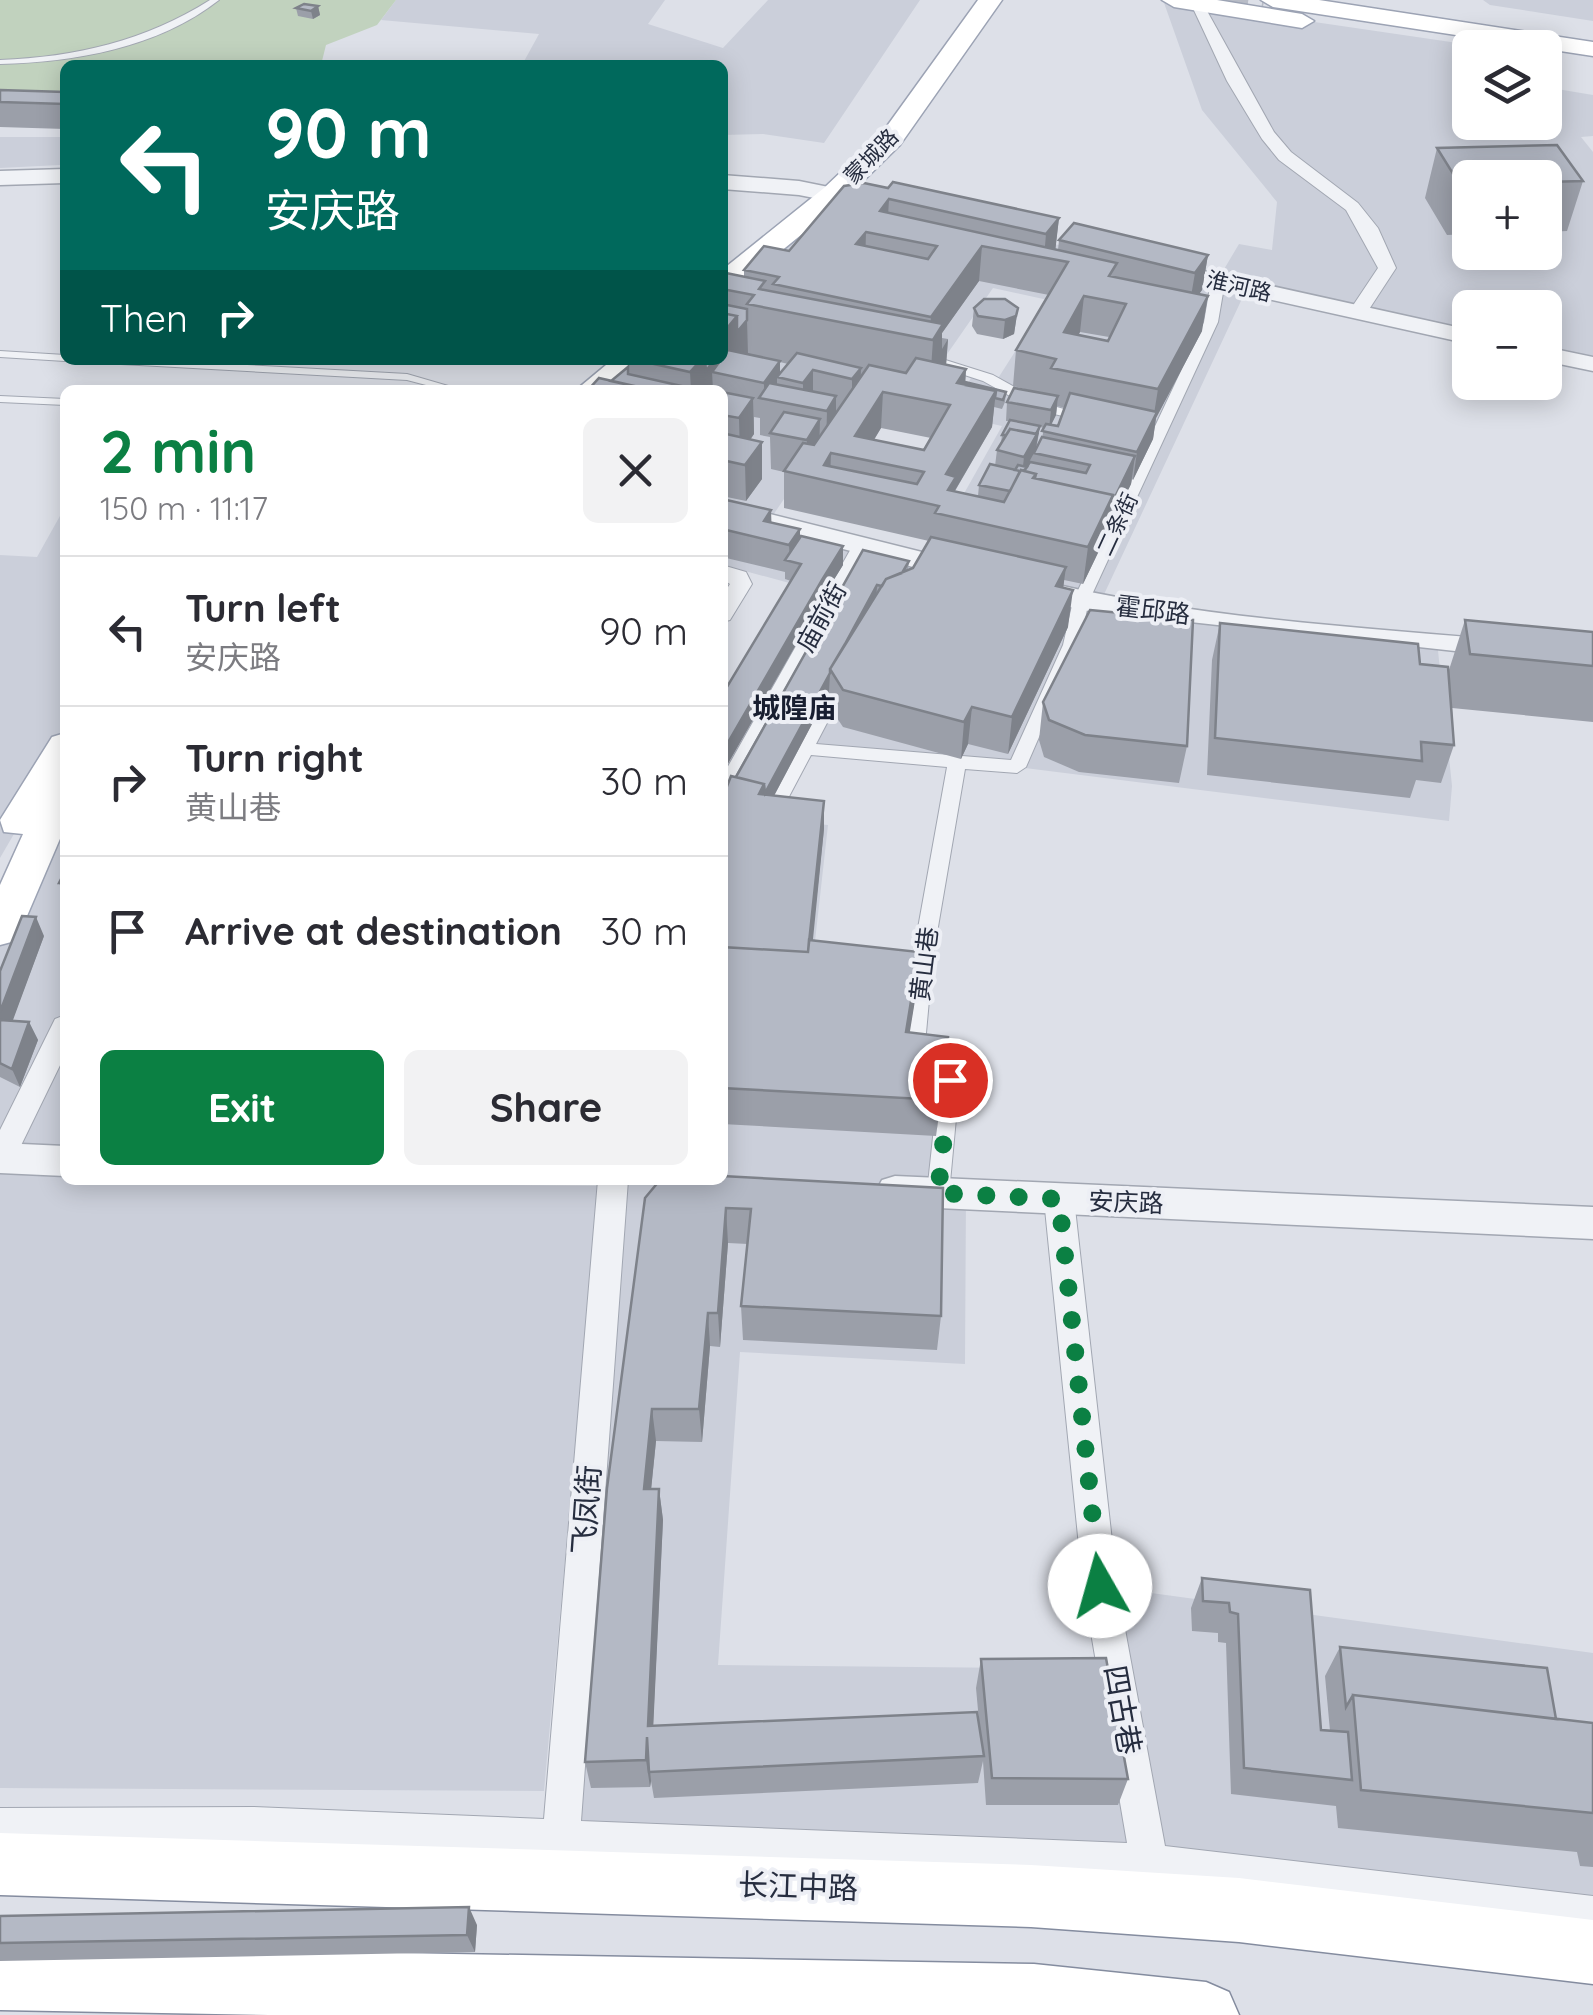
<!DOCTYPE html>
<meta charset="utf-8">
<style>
:root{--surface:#fff;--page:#f2f2f3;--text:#2b2b33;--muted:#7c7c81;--line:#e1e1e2;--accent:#0b8043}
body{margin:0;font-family:Quicksand,"Noto Sans SC",sans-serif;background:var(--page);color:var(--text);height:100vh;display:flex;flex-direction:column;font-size:38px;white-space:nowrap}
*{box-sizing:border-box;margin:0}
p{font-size:32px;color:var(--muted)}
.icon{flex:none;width:55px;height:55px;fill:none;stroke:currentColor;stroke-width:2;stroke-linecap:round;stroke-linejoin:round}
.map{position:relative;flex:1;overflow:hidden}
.side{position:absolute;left:60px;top:385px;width:668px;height:800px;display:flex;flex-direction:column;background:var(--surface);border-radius:15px;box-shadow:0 5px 25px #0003}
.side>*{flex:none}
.guide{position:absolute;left:60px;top:60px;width:668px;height:305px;border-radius:15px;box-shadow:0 5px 25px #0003;background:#00695c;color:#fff;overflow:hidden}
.buttons{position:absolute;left:1452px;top:30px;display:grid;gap:20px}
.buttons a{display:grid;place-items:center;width:110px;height:110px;border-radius:15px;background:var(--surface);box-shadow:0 5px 25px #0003;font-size:50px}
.pin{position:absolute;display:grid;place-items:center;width:85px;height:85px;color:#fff;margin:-42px;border:5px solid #fff;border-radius:50%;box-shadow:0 2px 10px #0007}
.me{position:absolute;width:110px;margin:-55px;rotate:353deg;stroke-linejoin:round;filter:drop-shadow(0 0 8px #0008)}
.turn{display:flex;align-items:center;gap:35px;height:210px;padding:0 40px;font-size:45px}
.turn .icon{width:130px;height:130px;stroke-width:2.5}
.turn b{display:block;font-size:70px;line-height:85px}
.then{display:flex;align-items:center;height:95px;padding:0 40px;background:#0003;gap:20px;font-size:38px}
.round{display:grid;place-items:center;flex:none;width:105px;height:105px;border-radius:15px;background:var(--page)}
.head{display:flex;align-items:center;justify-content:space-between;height:170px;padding:0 40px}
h1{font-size:60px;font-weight:700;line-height:75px;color:var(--accent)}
.action{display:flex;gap:20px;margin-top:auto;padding:20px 40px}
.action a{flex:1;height:115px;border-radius:15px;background:var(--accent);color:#fff;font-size:40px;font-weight:700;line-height:115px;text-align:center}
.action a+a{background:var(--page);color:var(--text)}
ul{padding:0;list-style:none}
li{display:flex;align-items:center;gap:30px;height:150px;padding:0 40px;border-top:2px solid var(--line)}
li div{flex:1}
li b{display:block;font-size:38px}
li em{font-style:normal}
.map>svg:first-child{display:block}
</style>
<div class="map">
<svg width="1593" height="2015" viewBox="0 0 1593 2015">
<rect width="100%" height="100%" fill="#dde0e8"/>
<!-- built -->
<path fill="#cbcfda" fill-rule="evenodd" d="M396,0H665L648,24L723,48L768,0H920L824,143L763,134L723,135L722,65H522L539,34L381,20Z
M1163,0L1485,47L1470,48V122H1545V87L1593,95V136L1581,137L1593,152V364L1545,354V308H1470V337L1247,288L1100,603L1437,641L1452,786L1449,821L1017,767L805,749L770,819L828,825L811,977L904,1068L944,1074L938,1192L966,1194L965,1364L740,1352L718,1665L1114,1669L1100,1586L1593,1653V1915L561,1839L613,1180H722L723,700L793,584L723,565V289L834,194L1217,281L1239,244L1272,250L1277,202L1202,110ZM1470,178H1545V252H1470ZM993,288L1048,300L995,383L971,378L957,401L961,417L1002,426L926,561L769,521L799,477L943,360Z
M1483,0H1593V21L1490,5Z
M0,137H65V155L60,165L0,168Z
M65,507V746L0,858V555L37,557Z
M65,827V1161L0,1158V930Z
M0,1172L65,1173V1180L599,1186L544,1791L0,1788Z"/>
<!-- green -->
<path fill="#c1d2be" d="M0,0H396L377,25L326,45L321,65H65V107L0,106Z"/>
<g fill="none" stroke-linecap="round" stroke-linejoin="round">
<!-- primary-tunnel -->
<path stroke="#b8bcc6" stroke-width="26" stroke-dasharray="26 14" stroke-linecap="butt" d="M1222,0L1263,7"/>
<defs>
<path id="service" d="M210,0H219C158,48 75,62 0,64V60C76,57 145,41 210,0Z
M0,351L65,355V360H68L65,361L0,357Z
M98,360H156L407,374L462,390H445L407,380L103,363Z
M0,396L65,399V405L0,402Z"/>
<path id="pedestrian" d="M1218,277L1225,281L1218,322L1089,601L1079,645L1026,767L1017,773L965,769L933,956L924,1055L958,1059L961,1065L949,1193L946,1199L938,1202L930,1199L927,1193L940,1072L906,1068L903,1062L913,956L947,767L811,755L775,823H763L760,819L833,677L842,672L851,677L816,744L1011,760L1063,645L1073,601L1204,322L1211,281Z
M920,352L993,375L1043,403L1095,418L1088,422L1033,409L983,381L915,359V353Z
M861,540L869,545L731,794L722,800V777L853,545Z"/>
<path id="minor" d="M1201,0L1274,132L1291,152L1358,203L1378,228L1396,268L1364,317L1348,313L1378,268L1346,210L1279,160L1262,139L1227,81L1200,23L1191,4Z
M722,565L746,572L752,584L730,620L722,622V596L730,584L722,579Z
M65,1015V1055L11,1166L0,1169V1130L55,1019Z
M598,1180H628L581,1821L1127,1843L1083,1586L1044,1199L1048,1190L1059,1187L1070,1190L1074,1199L1117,1586L1165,1846L1593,1896V1934L1149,1882L253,1845L0,1846V1808L253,1807L544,1819Z"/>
<path id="tertiary" d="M65,169V183L0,185V171Z
M722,175L799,181L873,196L876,201L865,208L799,195L722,189Z
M1159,261L1470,330V344L1151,273V263Z
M1545,347L1593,357V371L1545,361Z
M722,502L974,565L978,571L964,580L722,518Z
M1029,578C1205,623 1411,630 1593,648V666L1081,610L1019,593L1015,587L1019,581Z
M0,1143L65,1146V1176L0,1173Z
M895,1176L1593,1207V1239L895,1206L882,1202L876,1191L882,1180Z"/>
<path id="primary" d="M978,0H1002L900,145L844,200L732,291L722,294V270L824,188L882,133Z
M1162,0H1217L1302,14L1314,21L1302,28L1174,7Z
M1261,0H1319L1593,42V56L1273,7Z
M612,360H646L611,390H576Z
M65,733V777L61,784L65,783V827L21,930L15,941L0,945V885L23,834L4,832L0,820L52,737Z"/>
<path id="trunk" d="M0,1833L1031,1865L1239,1878L1593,1920V1984L1239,1942L1031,1927L0,1895Z
M0,1946L1034,1964L1206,1982L1229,1992L1239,2015H269L0,2010Z"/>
</defs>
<!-- service casing -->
<use href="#service" stroke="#a2a7b2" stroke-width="2"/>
<!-- pedestrian casing -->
<use href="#pedestrian" stroke="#a2a7b2" stroke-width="2"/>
<!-- minor casing -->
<use href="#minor" stroke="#a2a7b2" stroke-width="2"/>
<!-- tertiary casing -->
<use href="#tertiary" stroke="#a2a7b2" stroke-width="3"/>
<!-- primary casing -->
<use href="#primary" stroke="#9ca3b4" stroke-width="3"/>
<!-- trunk casing -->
<use href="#trunk" stroke="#848c9f" stroke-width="3"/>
<!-- service -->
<use href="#service" fill="#f0f2f6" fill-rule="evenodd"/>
<!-- pedestrian -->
<use href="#pedestrian" fill="#f0f2f6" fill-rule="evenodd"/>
<!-- minor -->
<use href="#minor" fill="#f0f2f6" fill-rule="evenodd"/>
<!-- tertiary -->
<use href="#tertiary" fill="#f0f2f6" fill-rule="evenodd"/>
<!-- primary -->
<use href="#primary" fill="#fff" fill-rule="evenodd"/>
<!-- trunk -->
<use href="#trunk" fill="#fff" fill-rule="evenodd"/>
</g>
<!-- wall -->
<path fill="#9b9fa9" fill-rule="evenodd" d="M318,6L320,15L313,19L298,16L296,8Z
M0,90L65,92V129L0,127Z
M1437,148L1583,181L1567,231L1545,232V178H1470V234L1447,235L1425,198Z
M844,186L1059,218L1055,250H1058L1059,240L1208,255L1202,290L1199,294L1202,331L1156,418L1153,439L1133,480L1132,479L1131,484L1110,527H1109L1108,532L1083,584L1064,580L1063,588L1068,627L1008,754L968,744L961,759L843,727L829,706V692L774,796L824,801V829L812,940L917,988L909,1032L944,1074L936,1136L722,1124V799L863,550L909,561L908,570L913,568L929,541L784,508V472L771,469L770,437L760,435V418L754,417V434L750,440L762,442V479L746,501L722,496V390H588L611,381L628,367L627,360H722V278L744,277V270L789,251ZM979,281L1049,295L1016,350L1013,386L1048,395L1007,402L1006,421H1009L1002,435L1001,443L997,450L995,466L979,485L978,496L955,491L992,427L994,407L1002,409L1005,402L1006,392L965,382L966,369L946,364L948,339L942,338V333ZM1080,332L1109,337L1108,341L1078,335ZM780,362L788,364L780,374ZM1057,406L1065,408L1058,426L1051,425L1056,415ZM1040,427L1044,428L1042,438L1036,450ZM881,428L931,438L924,450L874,440Z
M974,308H1018L1014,334L1003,339L977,334L972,326Z
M722,499L771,510V522L800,538L843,565L822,599L722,774V695L791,581L785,579V572L722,557Z
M1465,620L1593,632V722L1452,708L1454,745L1441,783L1416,780L1410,798L1207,775L1212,660L1220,623L1420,664L1448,673Z
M1043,702L1187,746L1179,783L1079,772L1044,757L1039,740Z
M65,871V897L59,883Z
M44,936L12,1021L29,1022L38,1040L20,1087L0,1077V971Z
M722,1180L941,1316L937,1350L743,1340L741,1306L748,1244L728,1243L720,1347L710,1346L702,1442L656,1441L651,1489H659L663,1520L653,1725L980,1732L976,1688L981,1659L1128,1779L1118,1805H986L983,1761L978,1783L654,1798L651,1781L650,1787L591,1788L585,1762L607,1488Z
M1202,1578L1310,1590L1321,1730L1330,1731L1325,1676L1340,1647L1556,1719L1593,1723V1867L1580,1866L1577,1852L1338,1828L1336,1806L1231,1794L1226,1643L1218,1642V1633L1192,1631L1191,1608Z
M0,1916L477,1925L475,1952L0,1961Z"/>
<!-- shaded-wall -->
<path fill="#7e828a" d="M318,6L320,15L313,19L311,11Z
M889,199L887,234L880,211Z
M1059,218L1055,253L1044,258L1046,234Z
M866,232L865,267L856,244Z
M982,246L979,281L942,333V349L948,339L946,366L930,383L933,340H929L931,317Z
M1208,255L1202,290L1189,308L1195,273Z
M1084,296L1080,332L1060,368L1064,332Z
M1208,296L1202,331L1156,418L1153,439L1133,480L1137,452L1153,420L1158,389Z
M1018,308L1014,334L1003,339L1005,320Z
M737,316L747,320L748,355L712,372L713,390H691L690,372L701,360H722L723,333Z
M780,361V378L777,377V401L764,399V383Z
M861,368L860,404L852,415V379Z
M966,369L964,405L957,383Z
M813,370V406L803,407V383Z
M996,391L992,427L947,504L946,474Z
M883,392L881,428L862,459L855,436Z
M836,396V433L826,448L827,411Z
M1058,396L1056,415L1049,429L1051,410Z
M753,398L754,434L740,454L739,418Z
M820,419L819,456L807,477V440Z
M1040,426L1035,453H1034L1022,475L1024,457Z
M762,442V479L746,501L745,465Z
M831,453L830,482L824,465Z
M1135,456L1131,484L1110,527L1114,499Z
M1113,495L1108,532L1083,584L1088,547Z
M771,510L772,538L764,521Z
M800,529V557L790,561L789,545Z
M843,546V565L822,599L722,774V753L822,580Z
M1066,567L1061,604L1056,586Z
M877,585L876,604L831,671Z
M1073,590L1068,627L1008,754L1012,717Z
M830,673L829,692L760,822L759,794Z
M972,707L968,744L961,759L964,722Z
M824,801V829L808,989V961Z
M36,917L44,936L6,1039L0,1026V1012Z
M919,952L917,988L904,1068L906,1032Z
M29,1022L38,1040L20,1087L12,1069Z
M948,1037L944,1074L936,1136L940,1100Z
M726,1208L728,1243L720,1347L718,1313Z
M708,1313L710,1346L702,1442L699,1409Z
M652,1409L656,1441L648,1520L644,1489Z
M659,1489L663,1520L652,1753L648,1726Z
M647,1737L651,1781L650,1787L646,1760Z
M469,1907L477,1925L475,1952L467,1935Z"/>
<!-- building -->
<path fill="#b4b9c5" stroke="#7e828a" stroke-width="2.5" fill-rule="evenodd" d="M304,4L318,6L311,11L296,8Z
M0,90L65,92V104L0,102Z
M1557,145L1583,181L1545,182V178H1470V184L1460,185L1437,148Z
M893,182L1059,218L1046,234L889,199L880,211L1117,263L1109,276L1208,296L1158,389L1051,368L1056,359L1016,350L1068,262L982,246L931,317L773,284L779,277L744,270L764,246L789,251L844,186L864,183L888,188ZM866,232L937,246L928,259L856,244ZM1084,296L1126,304L1108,341L1064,332Z
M1074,223L1208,255L1195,273L1059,240Z
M726,273L765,281L759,289L943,324L933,340L747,304L754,295L722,289V278Z
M984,299H1005L1018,308L1016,316L1005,320L978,316L974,308Z
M722,304L747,309V320L737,332V316L722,313Z
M722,313L737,316L723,333H722Z
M728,350L780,361L764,383L712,372Z
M797,353L861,368L852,379L813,370L803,383L777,377Z
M916,358L966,369L957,383L996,391L946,474L956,477L948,490L1004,502L1021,470L1036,474L1033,478L1113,495L1088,547L935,513L939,506L784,471L803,443L814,445L869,365L906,373ZM883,392L950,405L924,450L855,436ZM831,453L924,472L917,484L824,465Z
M636,360H701L690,372Z
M705,360H714L706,371Z
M628,367V374L691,388L690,390H652L611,381Z
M599,378L652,390H588Z
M965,382L1006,392L1003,400L995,398L996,391L965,385Z
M769,383L836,396L827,411L759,398Z
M1014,388L1058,396L1051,410L1007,402Z
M722,392L753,398L739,418L722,415Z
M1070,393L1157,412L1137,452L1042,431L1046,424L1058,426Z
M784,412L820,419L807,440L770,433Z
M1010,420L1040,426L1036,434L1010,429L1006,435H1002Z
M1010,429L1037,434L1024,457L997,450Z
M722,433L762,442L745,465L722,460Z
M1042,437L1135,456L1114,499H1113V495L1035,478L1036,474L1024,471L1030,462L1086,473L1090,465L1034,453Z
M990,464L1020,471L1010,491L979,485Z
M1018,465L1027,467L1024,471L1021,470L1020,472V471L1015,470Z
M722,499L771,510L764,521L800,529L789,545L722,529Z
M801,536L843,546L822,580L722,753V695L801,564L785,560Z
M931,537L1066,567L1056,586L1073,590L1012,717L972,707L964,722L843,690L830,669L886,579L913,568Z
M863,550L909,561L902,573L886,579L882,586L877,585L845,644L830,669V673L765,793L764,784L736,777Z
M1090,610L1193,620L1187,746L1085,735L1049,720L1043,702Z
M1465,620L1593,632V666L1470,654Z
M1220,623L1418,644L1420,664L1448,667L1454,745L1421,742L1422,761L1215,738Z
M731,776L764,784L759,794L824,801L808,952L722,947V799Z
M65,871V883H59Z
M22,916L36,917L0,1012V971Z
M809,940L919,952L906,1032L948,1037L940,1100L722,1088V947L808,952Z
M0,1020L29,1022L12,1069L0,1063Z
M722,1176L943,1188L941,1316L741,1306L751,1209L726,1208L718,1313H708L699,1409H652L644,1489H659L648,1726L977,1712L984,1756L649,1772L647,1737L646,1760L585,1762L607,1488L645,1198L660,1180H722Z
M1202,1578L1310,1590L1321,1730L1348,1732L1352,1780L1244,1768L1238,1614L1230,1612L1229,1603L1203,1601Z
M1340,1647L1547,1668L1556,1719L1353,1695L1346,1707Z
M1106,1658L1128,1779L992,1778L981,1659Z
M1353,1695L1593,1723V1813L1361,1790Z
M469,1907L467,1935L0,1943V1916Z"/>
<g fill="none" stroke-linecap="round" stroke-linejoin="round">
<!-- route -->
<path stroke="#0b8043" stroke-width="18" stroke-dasharray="0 32.4" d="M950,1080L938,1193L1059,1199L1100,1586"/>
</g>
<g text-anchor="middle" stroke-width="8" stroke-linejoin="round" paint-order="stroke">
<!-- far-street labels -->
<g font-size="22" fill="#262d3f" stroke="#edeff5">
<text transform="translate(871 156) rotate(-46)" y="8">蒙城路</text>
<text transform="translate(1239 286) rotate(13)" y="8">淮河路</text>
<text transform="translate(1117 524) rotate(-65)" y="8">二条街</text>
</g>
<!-- street labels -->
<g font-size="25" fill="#262d3f" stroke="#edeff5">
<text transform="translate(1153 610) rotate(7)" y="9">霍邱路</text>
<text transform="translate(821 617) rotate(-61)" y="9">庙前街</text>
<text transform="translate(924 964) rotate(-83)" y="9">黄山巷</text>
<text transform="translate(1126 1202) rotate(2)" y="9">安庆路</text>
</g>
<!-- neighbourhood labels -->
<g font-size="28" font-weight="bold" fill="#181e30" stroke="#edeff5">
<text x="794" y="718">城隍庙</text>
</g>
<!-- near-street labels -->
<g font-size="30" fill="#262d3f" stroke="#edeff5">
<text transform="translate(587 1510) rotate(-86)" y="10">飞凤街</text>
<text transform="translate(1122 1710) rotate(80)" y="10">四古巷</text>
<text transform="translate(798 1887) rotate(2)" y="10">长江中路</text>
</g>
</g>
</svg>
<div class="buttons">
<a><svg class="icon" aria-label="layers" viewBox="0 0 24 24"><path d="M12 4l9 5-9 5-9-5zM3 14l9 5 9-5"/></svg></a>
<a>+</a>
<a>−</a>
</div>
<div class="pin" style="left:950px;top:1080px;background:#d93025"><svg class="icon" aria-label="arrive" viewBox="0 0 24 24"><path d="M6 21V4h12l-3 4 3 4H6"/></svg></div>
<svg class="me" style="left:1100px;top:1586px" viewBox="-20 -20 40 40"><circle r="19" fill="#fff"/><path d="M0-13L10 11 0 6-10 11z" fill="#0b8043"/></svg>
<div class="guide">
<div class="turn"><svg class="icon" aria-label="left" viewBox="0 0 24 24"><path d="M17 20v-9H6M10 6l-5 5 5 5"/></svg><div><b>90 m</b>安庆路</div></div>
<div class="then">Then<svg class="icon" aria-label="right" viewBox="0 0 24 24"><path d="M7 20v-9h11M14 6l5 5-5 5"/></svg></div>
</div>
<section class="side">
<div class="head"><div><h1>2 min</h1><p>150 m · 11:17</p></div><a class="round"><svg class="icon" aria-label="close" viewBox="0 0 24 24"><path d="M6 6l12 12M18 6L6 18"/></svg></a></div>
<ul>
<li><svg class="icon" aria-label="left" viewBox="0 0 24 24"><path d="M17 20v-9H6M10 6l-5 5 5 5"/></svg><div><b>Turn left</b><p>安庆路</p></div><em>90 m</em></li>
<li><svg class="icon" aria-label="right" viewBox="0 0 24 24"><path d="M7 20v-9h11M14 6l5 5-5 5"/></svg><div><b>Turn right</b><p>黄山巷</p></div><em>30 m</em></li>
<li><svg class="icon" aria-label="arrive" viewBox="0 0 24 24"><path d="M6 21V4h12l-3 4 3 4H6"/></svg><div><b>Arrive at destination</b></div><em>30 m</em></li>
</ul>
<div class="action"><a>Exit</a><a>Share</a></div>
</section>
</div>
